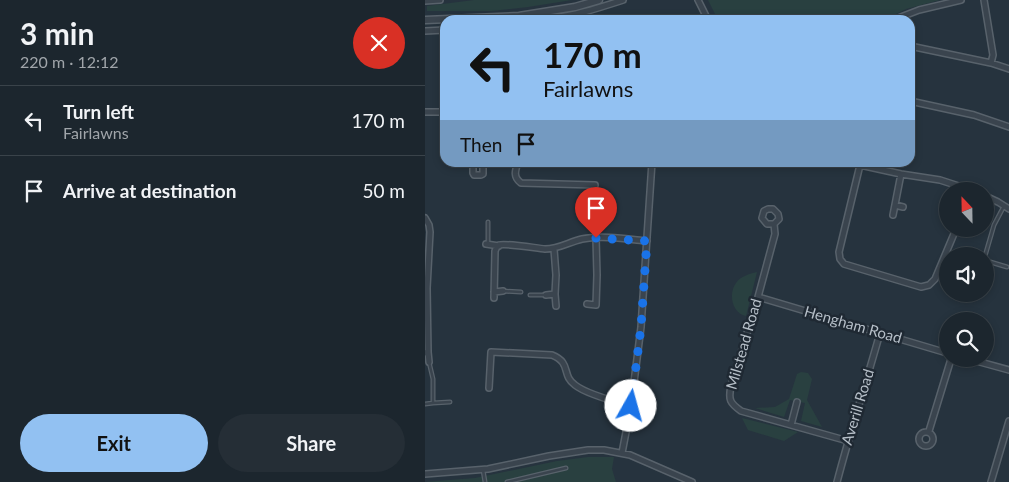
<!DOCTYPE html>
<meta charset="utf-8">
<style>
:root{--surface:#1c262e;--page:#252e36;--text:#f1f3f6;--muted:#a0a5aa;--line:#3a434a;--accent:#92c1f2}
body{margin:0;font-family:Lato,sans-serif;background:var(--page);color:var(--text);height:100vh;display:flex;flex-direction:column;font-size:19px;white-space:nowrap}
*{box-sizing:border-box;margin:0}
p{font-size:16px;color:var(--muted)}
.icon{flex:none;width:28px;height:28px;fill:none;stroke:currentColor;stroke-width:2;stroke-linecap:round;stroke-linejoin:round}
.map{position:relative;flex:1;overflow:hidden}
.details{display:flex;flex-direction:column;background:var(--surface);width:425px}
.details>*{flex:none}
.top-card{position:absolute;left:15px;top:15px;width:475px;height:152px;border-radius:15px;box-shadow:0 2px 8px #0003,0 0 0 1px var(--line);background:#92c1f2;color:#111;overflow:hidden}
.needle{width:32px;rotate:338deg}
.tools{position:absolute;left:514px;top:182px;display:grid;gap:10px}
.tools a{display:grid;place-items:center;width:55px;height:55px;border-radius:50%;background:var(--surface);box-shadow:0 2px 8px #0003,0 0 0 1px var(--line);font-size:25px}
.pin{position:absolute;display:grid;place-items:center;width:42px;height:42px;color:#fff;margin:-51px -21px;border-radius:50% 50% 50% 0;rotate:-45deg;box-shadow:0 0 5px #0007}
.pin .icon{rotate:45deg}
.me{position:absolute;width:55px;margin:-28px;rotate:7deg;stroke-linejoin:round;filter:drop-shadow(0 0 4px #0008)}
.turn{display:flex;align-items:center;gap:18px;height:105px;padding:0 20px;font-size:22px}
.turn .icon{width:65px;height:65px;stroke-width:2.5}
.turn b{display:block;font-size:35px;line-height:42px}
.then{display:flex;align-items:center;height:48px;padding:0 20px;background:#0003;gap:10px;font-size:19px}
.round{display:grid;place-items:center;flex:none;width:52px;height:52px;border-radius:26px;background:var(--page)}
.headline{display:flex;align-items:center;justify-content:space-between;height:85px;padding:0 20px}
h1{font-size:30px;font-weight:700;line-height:38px}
.button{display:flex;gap:10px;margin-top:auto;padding:10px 20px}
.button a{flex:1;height:58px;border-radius:30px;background:var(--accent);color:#111;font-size:20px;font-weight:700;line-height:58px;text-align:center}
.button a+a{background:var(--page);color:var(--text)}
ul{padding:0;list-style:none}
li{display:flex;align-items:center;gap:15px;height:70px;padding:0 20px;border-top:1px solid var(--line)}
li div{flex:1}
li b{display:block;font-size:19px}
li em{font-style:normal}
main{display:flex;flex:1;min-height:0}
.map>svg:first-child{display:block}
</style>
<main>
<section class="details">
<div class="headline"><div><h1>3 min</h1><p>220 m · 12:12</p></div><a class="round" style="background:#d93025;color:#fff"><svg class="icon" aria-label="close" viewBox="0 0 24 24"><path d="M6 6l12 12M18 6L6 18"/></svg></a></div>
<ul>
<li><svg class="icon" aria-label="left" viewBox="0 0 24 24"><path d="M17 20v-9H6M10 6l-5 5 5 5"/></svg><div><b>Turn left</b><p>Fairlawns</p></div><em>170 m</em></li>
<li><svg class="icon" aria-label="arrive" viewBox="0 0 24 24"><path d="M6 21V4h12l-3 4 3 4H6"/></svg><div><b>Arrive at destination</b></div><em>50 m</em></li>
</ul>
<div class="button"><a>Exit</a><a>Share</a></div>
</section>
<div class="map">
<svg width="584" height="482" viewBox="0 0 584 482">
<rect width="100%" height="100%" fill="#26333e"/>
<!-- green -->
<path fill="#294040" d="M49,0H147L103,7L67,11H2V6Z
M283,0H515L481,9L459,20H293Z
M332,272L321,316C307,313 303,294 311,283C316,276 324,274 332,272Z
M376,372L383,373L387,379L382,400L397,427L376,421L380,403L365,400L359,417L330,408L350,407L364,399L372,374Z
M317,418L373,432L359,441L323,430Z
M163,457H189L187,469L191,482H0L50,478L132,461Z"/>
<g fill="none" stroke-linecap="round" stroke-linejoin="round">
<defs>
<path id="service" d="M579,206L569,225L560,256L562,261L582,267
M63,243V222
M78,291L96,292
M105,295H121
M8,403L25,402
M0,404L8,403V379L4,362
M58,470L60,482
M82,482L141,468"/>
<path id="minor" d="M273,0L283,20
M559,0L568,55L566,63
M0,1L15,0
M100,17C133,22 167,10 198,0
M468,20L494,10L536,0
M0,31L20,30
M485,46L566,63L584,69
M485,101L549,115L584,127
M0,112H20
M48,162V173L49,175H56L58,174V162
M93,162C90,171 88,177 96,183L170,185L169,190
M429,162L435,165L476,174L515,180L549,191
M435,165L414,252L415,259L419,264L496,287L504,285L510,279L531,229
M560,196L573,202L584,209
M470,205L478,207
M468,215L476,174
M0,218L4,225L5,232L2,288L3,352L0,353
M349,224L354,219L353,214L348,209H343L339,211L337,218L342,224H349L350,234L333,297L306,386C303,400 305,403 316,411L423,441
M61,244L74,246
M69,292L78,291
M130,294L131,306
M121,295L130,294L131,275L129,249
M333,297L522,353
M69,298L70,251C71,249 71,247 74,245C81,243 110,248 120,249C134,249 144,242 157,239C177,235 202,239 222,241
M162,304L171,305L172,275L171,238
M3,352L4,362
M544,359L584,370
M64,388L66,352L127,355C147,363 136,375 150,385C161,394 191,402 206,406
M366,425L372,402
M504,431L526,359
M494 439a7 7 0 1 1 14 0a7 7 0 1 1-14 0Z
M197,453L206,406L216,327L227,162
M0,474L63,469L124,456L163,450H179L205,455L267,482
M412,482C425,432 441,383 455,333
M566,482L584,421"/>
<path id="tertiary" d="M0,20L94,16L150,7L174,0"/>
</defs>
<!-- service casing -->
<use href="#service" stroke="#58626b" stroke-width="5"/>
<!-- minor casing -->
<use href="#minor" stroke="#58626b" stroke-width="8"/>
<!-- tertiary casing -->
<use href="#tertiary" stroke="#58626b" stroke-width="9"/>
<!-- service -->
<use href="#service" stroke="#3a444e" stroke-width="2.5"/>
<!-- minor -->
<use href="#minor" stroke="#3a444e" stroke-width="5"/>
<!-- tertiary -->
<use href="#tertiary" stroke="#3a444e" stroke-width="6"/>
</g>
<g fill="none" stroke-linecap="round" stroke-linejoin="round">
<!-- route -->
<path stroke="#1a73e8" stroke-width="9" stroke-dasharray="0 16.2" d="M171,238L222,241L216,327L206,406"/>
</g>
<g text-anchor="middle" stroke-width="5" stroke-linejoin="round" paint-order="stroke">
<!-- street labels -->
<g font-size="15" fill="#b6bfc8" stroke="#1f2933">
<text transform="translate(428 325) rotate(16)" y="5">Hengham Road</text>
<text transform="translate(319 344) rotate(-74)" y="5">Milstead Road</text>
<text transform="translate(433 407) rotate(-73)" y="5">Averill Road</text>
</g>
</g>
</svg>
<div class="tools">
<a><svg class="needle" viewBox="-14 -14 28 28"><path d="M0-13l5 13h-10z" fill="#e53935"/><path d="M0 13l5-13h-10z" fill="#a0a5aa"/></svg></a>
<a><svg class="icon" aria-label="sound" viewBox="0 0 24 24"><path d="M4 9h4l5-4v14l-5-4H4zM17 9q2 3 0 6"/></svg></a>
<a><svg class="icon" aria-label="search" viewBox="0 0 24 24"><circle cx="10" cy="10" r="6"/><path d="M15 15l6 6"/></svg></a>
</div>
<div class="pin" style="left:171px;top:238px;background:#d93025"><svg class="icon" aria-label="arrive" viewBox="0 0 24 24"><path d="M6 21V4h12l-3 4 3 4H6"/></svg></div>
<svg class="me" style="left:206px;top:406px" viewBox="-20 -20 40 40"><circle r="19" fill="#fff"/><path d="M0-13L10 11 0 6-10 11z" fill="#1a73e8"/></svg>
<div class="top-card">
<div class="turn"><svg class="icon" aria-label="left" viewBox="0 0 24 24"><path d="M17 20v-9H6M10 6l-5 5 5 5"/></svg><div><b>170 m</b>Fairlawns</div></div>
<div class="then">Then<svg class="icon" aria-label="arrive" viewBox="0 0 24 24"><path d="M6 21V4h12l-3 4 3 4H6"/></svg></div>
</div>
</div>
</main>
